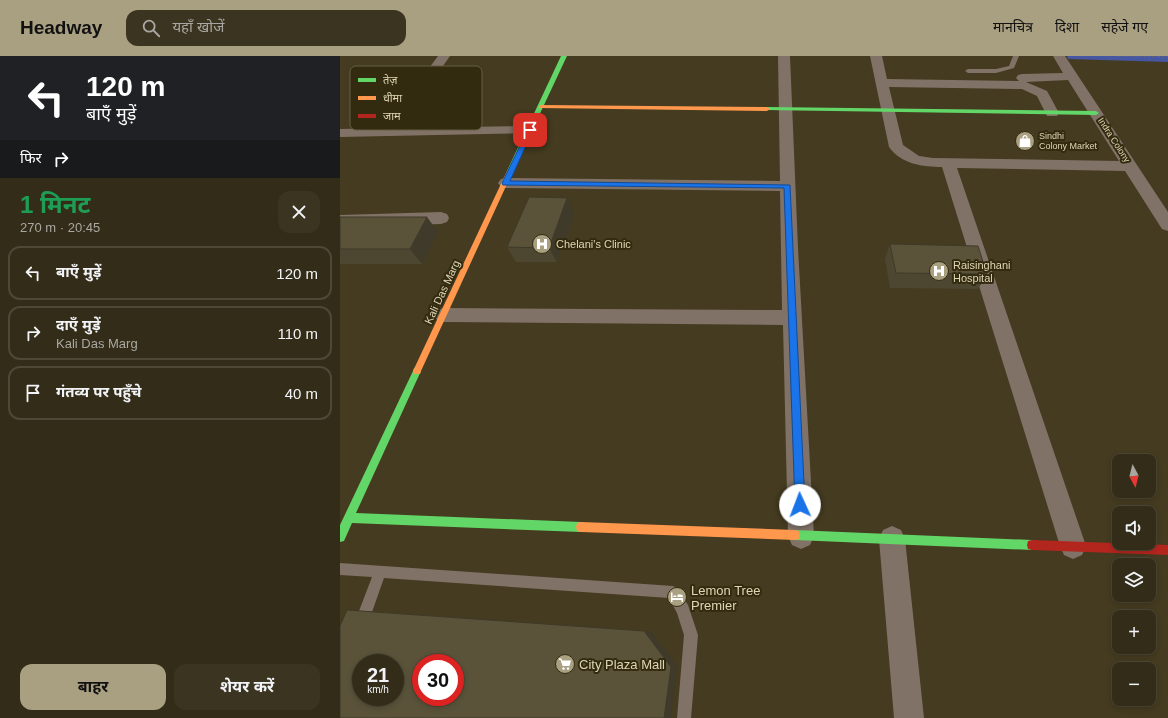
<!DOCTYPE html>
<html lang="hi">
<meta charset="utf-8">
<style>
:root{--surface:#332c18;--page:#3b3421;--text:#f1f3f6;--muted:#a9a7a2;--line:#4e4837;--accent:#a99f81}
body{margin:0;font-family:Arial,"Noto Sans Devanagari",sans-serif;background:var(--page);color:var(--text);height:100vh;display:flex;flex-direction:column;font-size:15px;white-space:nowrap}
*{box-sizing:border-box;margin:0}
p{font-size:13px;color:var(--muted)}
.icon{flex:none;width:22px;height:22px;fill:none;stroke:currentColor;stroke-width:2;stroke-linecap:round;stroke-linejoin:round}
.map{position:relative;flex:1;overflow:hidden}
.drawer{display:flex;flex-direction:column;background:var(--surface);width:340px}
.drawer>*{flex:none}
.top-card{background:#202124;color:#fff;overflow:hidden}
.needle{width:26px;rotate:173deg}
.tools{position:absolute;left:772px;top:398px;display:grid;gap:8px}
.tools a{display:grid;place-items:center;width:44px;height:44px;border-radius:8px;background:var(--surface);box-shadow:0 2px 6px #0003,0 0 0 1px var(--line);font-size:20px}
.speed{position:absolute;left:12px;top:598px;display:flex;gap:8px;font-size:20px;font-weight:700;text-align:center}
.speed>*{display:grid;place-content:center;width:52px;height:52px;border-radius:50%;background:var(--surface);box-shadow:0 2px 6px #0003,0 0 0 1px var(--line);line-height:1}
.speed small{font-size:10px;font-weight:400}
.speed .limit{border:6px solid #d22;background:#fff;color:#111}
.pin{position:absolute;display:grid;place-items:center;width:34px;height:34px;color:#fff;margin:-17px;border-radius:8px;box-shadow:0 2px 6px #0006}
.me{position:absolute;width:44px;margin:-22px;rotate:358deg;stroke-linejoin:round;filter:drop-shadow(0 0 3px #0008)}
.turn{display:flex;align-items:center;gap:14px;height:84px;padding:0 20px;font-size:18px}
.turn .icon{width:52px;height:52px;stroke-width:2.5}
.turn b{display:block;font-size:28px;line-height:34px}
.then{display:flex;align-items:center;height:38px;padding:0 20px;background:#0003;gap:8px;font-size:15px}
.round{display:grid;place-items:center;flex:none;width:42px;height:42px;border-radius:12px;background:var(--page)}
.summary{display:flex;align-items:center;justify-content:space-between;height:68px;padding:0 20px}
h1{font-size:24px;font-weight:700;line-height:30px;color:#1e9e55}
.primary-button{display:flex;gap:8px;margin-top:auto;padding:8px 20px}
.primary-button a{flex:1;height:46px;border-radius:12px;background:var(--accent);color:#111;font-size:16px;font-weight:700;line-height:46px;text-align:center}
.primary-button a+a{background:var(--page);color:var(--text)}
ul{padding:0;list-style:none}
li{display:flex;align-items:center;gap:12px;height:54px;margin:0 8px 6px;padding:0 12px;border:2px solid var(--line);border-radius:12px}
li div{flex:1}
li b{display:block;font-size:15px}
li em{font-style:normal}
header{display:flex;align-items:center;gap:24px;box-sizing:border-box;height:56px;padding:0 20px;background:var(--accent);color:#111}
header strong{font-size:19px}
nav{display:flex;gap:22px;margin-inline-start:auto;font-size:14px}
.search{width:280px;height:36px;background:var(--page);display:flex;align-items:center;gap:10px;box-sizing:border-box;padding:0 14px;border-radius:12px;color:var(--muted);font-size:15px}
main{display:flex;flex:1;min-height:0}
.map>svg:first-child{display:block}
</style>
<header>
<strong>Headway</strong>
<div class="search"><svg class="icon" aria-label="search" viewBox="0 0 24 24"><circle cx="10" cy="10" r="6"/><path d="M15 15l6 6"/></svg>यहाँ खोजें</div>
<nav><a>मानचित्र</a><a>दिशा</a><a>सहेजे गए</a></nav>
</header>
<main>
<section class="drawer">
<div class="top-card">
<div class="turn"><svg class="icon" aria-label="left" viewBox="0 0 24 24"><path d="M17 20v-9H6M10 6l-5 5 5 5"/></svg><div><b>120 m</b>बाएँ मुड़ें</div></div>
<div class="then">फिर<svg class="icon" aria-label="right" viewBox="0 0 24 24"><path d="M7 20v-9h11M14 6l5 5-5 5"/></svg></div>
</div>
<div class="summary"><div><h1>1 मिनट</h1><p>270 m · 20:45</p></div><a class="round"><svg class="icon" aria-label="close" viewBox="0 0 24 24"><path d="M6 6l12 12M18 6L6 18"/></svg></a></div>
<ul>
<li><svg class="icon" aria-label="left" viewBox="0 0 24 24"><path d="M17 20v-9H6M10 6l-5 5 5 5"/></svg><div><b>बाएँ मुड़ें</b></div><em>120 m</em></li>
<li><svg class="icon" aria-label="right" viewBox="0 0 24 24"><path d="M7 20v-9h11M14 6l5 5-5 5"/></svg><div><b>दाएँ मुड़ें</b><p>Kali Das Marg</p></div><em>110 m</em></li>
<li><svg class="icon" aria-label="arrive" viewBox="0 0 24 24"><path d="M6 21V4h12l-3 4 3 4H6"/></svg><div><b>गंतव्य पर पहुँचे</b></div><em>40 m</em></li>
</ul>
<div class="primary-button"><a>बाहर</a><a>शेयर करें</a></div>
</section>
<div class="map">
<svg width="828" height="662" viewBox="0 0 828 662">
<rect width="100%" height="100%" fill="#443b20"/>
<!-- green -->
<path fill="#4656a0" d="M727,0H828V6L728,3Z"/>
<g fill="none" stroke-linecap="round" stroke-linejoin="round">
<!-- path -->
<path stroke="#7c7065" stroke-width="1.5" stroke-dasharray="0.5 2" stroke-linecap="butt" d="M777,0L828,1"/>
<!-- lane -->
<path fill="#817267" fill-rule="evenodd" d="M673,0H679L674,12L656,17H628L625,15L628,13H656L669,10Z
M0,507L333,530L337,532L348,549L358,579L351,662H337L344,579L337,557L329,542L44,522L26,573L21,575L16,573L14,568L32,521L0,519Z"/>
<!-- street -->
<path fill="#817267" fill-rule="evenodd" d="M98,0H110L59,72L190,70L195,71L197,74L195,77L0,81V73L45,72Z
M438,0H450L458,192L474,480L470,489L461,493L452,489L448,480L443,269L104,266L97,264L94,259L97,254L104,252L442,254L440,135L166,132L161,131L158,127L161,123L166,122L440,125Z
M530,0H542L547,23L679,25L676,22L678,19L682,18L723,17L713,0H725L828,156V175L822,173L785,115L617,112L746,490L742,499L733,503L724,499L720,490L602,111C583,111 561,108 549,91ZM728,24L779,105L593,102L579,100L563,89L549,31L682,33L697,40L707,60H717L719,57L707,35L686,26Z
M101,156L107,158L109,162L107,166L101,168L0,171V159Z
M552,470L561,474L565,483L584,662H554L539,483L543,474Z"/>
<!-- fast -->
<path fill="#63d668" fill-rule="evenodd" d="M221,0H227L173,115L172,116H168L167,115Z
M427,51L756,55L759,57L756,59L425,54L424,53Z
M77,311L80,312L81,315L16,457L241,466L245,467L246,471L245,475L241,476L12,467L4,485L0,486V469L73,315L74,312Z
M455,474L692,484L696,485L697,489L696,493L692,494L455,484L451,483L450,479L451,475Z"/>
<!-- slow -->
<path fill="#ff974d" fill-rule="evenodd" d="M201,49L427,51L430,53L427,55L199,52V50Z
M170,113L173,115L81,315L80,318H74L73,315L167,115Z
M241,466L455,474L459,475L460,479L459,483L455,484L241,476L237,475L236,471L237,467Z"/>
<!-- jam -->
<path fill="#b3261e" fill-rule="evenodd" d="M692,484L828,489V499L692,494L688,493L687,489L688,485Z"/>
</g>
<!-- wall -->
<path fill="#4d4732" d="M234,157L217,206H176L167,191Z
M0,161L98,176L82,208H0Z
M550,188L647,218L638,233L550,232L545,203Z"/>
<!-- shaded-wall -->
<path fill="#3f3a29" d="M227,142L234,157L217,206L209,192Z
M87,161L98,176L82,208L70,193Z
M304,575L312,577L337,610L331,662H324Z"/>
<!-- building -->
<path fill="#5a533a" stroke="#3f3a29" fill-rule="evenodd" d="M189,141L227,142L209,192L167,191Z
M0,161H87L70,193H0Z
M550,188L638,190L647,218L556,217Z
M7,554L304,575L331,611L324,662H0V570ZM21,607H55V641H21ZM81,607H115V641H81Z"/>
<!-- route -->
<path fill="#1a73e8" stroke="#114b97" d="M188,73L193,74L170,125L450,129L465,449L464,452L460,454L456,452L455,449L444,132L163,129L162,127Z"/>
<!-- icons -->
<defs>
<symbol id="shop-disc" viewBox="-11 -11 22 22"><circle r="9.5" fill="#a99f81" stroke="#332b10"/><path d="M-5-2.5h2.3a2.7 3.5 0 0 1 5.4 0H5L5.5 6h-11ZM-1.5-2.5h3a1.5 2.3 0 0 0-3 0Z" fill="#fff"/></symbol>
<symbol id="hospital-disc" viewBox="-11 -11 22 22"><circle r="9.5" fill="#a99f81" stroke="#332b10"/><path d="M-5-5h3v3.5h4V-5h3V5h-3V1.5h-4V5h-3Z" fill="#fff"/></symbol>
<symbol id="hotel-disc" viewBox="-11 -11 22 22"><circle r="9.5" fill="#a99f81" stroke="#332b10"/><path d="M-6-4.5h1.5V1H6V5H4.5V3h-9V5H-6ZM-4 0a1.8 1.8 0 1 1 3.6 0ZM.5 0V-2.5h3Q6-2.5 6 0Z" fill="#fff"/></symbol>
<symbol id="supermarket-disc" viewBox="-11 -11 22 22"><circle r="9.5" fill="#a99f81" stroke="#332b10"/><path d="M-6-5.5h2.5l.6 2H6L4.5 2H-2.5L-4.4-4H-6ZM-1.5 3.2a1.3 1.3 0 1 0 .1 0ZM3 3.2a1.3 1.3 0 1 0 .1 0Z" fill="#fff"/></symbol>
</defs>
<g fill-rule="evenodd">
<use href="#shop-disc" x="674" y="74" width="22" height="22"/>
<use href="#hospital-disc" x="191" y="177" width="22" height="22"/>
<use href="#hospital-disc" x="588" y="204" width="22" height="22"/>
<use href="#hotel-disc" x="326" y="530" width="22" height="22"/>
<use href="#supermarket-disc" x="214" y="597" width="22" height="22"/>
</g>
<g text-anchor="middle" stroke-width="4" stroke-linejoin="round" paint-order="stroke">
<!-- far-poi labels -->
<g font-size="9" fill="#dfd5b5" stroke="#332b10" text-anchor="start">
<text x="699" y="83">Sindhi<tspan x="699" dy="10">Colony Market</tspan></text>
</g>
<!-- far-street labels -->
<g font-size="9" fill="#dfd5b5" stroke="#332b10">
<text transform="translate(774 84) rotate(57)" y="3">Indra Colony</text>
</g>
<!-- poi labels -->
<g font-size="11" fill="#dfd5b5" stroke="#332b10" text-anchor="start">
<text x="216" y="192">Chelani's Clinic</text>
<text x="613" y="213">Raisinghani<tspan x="613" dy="13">Hospital</tspan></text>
</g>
<!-- street labels -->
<g font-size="11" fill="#dfd5b5" stroke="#332b10">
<text transform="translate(102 236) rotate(-65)" y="4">Kali Das Marg</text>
</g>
<!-- near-poi labels -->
<g font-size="13" fill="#dfd5b5" stroke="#332b10" text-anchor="start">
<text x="351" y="539">Lemon Tree<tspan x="351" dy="15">Premier</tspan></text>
<text x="239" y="613">City Plaza Mall</text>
</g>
</g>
<!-- legend -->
<rect x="10" y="10" width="132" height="64" rx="6" fill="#332b10" stroke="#675e42" stroke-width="1"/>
<rect x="18" y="22" width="18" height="4" fill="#63d668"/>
<rect x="18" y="40" width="18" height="4" fill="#ff974d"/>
<rect x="18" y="58" width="18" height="4" fill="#b3261e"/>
<g font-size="11" fill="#dfd5b5">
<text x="43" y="28">तेज़</text>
<text x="43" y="46">धीमा</text>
<text x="43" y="64">जाम</text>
</g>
</svg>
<div class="tools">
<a><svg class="needle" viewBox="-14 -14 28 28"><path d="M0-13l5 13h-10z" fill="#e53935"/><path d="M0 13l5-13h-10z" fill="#a9a7a2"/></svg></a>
<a><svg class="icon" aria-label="sound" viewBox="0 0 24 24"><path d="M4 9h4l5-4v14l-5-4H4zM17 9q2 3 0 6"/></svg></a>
<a><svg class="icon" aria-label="layers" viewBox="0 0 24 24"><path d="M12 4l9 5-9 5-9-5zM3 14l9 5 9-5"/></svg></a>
<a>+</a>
<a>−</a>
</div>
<div class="speed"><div>21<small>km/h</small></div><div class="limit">30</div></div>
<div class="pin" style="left:190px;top:74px;background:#d93025"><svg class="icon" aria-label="arrive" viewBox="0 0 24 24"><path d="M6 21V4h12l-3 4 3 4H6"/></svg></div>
<svg class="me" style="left:460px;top:449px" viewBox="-20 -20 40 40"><circle r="19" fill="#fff"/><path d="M0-13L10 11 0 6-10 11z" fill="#1a73e8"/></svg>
</div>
</main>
